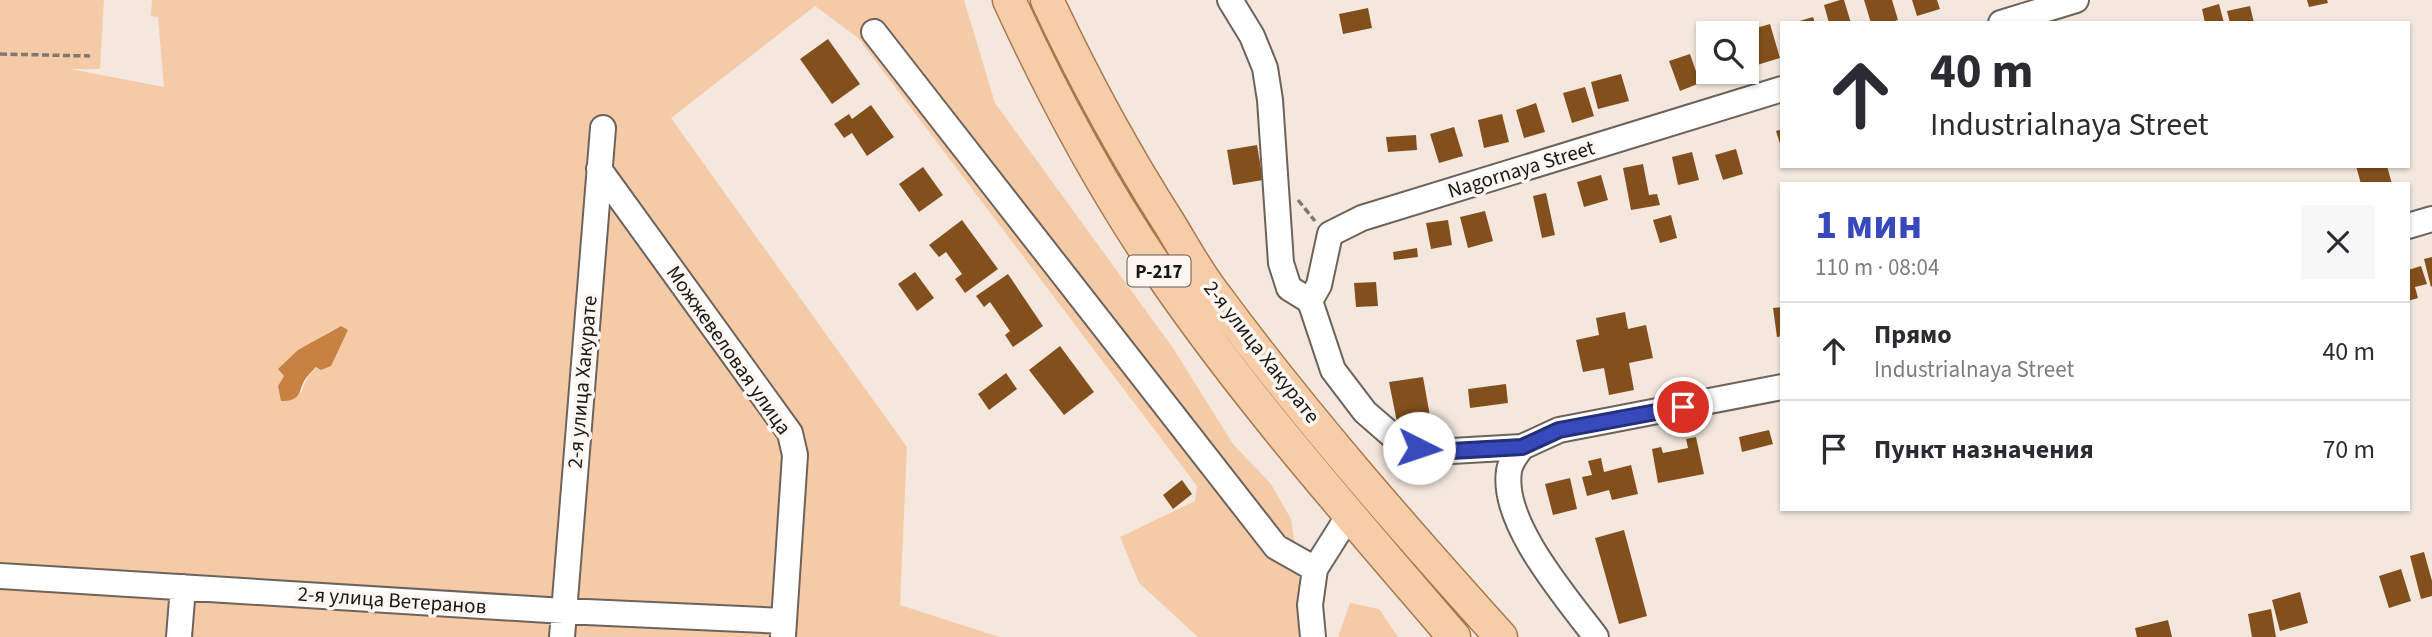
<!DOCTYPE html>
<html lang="ru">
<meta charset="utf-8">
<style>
:root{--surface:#fff;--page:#f7f7f7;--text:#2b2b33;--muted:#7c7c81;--line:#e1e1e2;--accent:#3849bb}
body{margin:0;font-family:"Source Sans 3",sans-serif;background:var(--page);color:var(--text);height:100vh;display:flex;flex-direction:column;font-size:26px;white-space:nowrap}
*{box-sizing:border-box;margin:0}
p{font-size:23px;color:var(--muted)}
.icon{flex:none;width:38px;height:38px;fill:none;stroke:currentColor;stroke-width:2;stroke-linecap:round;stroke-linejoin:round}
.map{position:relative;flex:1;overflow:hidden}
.sheet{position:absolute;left:1780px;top:182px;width:630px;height:329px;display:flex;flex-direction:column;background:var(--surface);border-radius:0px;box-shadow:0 2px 5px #0004}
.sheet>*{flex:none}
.guide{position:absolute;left:1780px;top:21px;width:630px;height:147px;border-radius:0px;box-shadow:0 2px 5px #0004;background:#fff;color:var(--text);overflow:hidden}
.controls{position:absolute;left:1696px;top:21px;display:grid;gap:14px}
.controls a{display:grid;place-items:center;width:63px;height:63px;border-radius:0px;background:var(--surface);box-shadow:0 2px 5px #0004;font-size:35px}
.pin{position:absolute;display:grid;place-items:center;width:60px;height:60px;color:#fff;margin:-30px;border:4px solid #fff;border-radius:50%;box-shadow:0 2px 7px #0007}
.me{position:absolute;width:77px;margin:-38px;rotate:94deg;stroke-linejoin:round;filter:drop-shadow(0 0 5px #0008)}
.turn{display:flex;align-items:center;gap:24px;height:147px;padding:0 35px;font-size:32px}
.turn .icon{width:91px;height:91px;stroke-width:2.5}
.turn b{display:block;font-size:49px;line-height:60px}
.round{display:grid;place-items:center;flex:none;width:74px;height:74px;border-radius:0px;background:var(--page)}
.head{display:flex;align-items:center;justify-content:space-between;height:119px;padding:0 35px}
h1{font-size:42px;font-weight:700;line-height:52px;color:var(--accent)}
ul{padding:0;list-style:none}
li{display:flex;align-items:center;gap:21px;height:98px;padding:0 35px;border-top:2px solid var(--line)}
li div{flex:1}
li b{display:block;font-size:26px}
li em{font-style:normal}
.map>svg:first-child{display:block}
</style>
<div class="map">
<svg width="2432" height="637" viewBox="0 0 2432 637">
<rect width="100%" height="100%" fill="#f4e8de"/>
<!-- green -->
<path fill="#f5caa6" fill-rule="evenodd" d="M0,0H104L100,69H70L164,87L158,17L151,16L152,0H964L995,103L1173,348L1233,444L1271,484L1291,519L1308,637H1198L1139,583L1120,537L1195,501L1197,486L858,38L815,6L671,118L907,447L900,605L999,637H0ZM341,326L348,330C345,337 342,344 337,349C323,363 306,372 302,392L278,386L284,376L278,369L330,331Z
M1350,603L1379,609L1398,637H1338Z"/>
<!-- water -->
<path fill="#c78241" d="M341,326L348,330L331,366L321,370L316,367C312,371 307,376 304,381C298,393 301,401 281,401L278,386L284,376L278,369L298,350Z"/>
<!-- building -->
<path fill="#83501d" d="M1840,0H1844L1851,23H1829L1824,5Z
M1864,0H1892L1898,20L1889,23H1871Z
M1912,0H1937L1940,9L1917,16Z
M2307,0H2327L2328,3L2309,7Z
M2219,4L2224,23H2205L2202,9Z
M2250,6L2254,23H2230L2227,11Z
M1368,8L1372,28L1343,34L1339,14Z
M1813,17L1815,23H1796V22Z
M1770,24L1780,58L1757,65L1746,31Z
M828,39L860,84L832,104L800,59Z
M1690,54L1700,83L1680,91L1669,61Z
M1718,72H1736L1720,78Z
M1621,74L1629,101L1598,109L1591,82Z
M1585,87L1594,116L1572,123L1563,93Z
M1536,103L1545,132L1524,138L1516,110Z
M871,105L894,137L867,156L852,133L844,138L834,124L849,114L852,119Z
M1502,114L1509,142L1484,148L1478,120Z
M1454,127L1463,156L1439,163L1430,134Z
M1782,129V147H1781L1776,131Z
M1416,135L1417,150L1388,152L1386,137Z
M1257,145L1263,180L1233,185L1227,150Z
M1736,149L1743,174L1723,180L1715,155Z
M1692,152L1699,180L1678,185L1672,157Z
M1643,164L1649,195L1657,194L1660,205L1631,210L1623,168Z
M2356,166H2387L2392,184H2361Z
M923,167L943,195L919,212L899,184Z
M1601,175L1608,200L1584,207L1577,182Z
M1546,193L1555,235L1542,238L1533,196Z
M1485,211L1493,241L1468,248L1460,217Z
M1671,215L1677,238L1660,243L1653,220Z
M962,220L998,269L965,293L955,279L962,274L946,252L939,257L929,245Z
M1448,220L1452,245L1431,249L1426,223Z
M1417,248L1418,257L1394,260L1393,252Z
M2432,257V286L2431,287L2424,259Z
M2421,266L2427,284L2415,287L2418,298L2408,301V270Z
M915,272L934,298L917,311L898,284Z
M1008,274L1043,326L1013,347L1005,335L1010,331L990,302L984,307L976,296Z
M1376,282L1378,306L1356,307L1354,283Z
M1782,307V336L1777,337L1773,308Z
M1625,312L1628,329L1646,325L1653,358L1629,363L1634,390L1609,395L1604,368L1583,372L1576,340L1599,335L1596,318Z
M1060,346L1094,392L1064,415L1029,370Z
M1006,373L1017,389L989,410L978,394Z
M1423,377L1430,416L1397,422L1389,382Z
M1506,384L1508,403L1470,408L1468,389Z
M1769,430L1773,444L1742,452L1739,437Z
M1696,437L1704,474L1658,483L1652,449L1661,447L1663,453L1688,448L1686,439Z
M1601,458L1604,472L1631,465L1638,494L1612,500L1609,490L1587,496L1582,477L1592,475L1588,461Z
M1570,478L1577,509L1553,515L1545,484Z
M1182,480L1192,494L1173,509L1163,495Z
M1624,530L1647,616L1619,624L1595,538Z
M2424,552L2432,581V596L2421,599L2410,556Z
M2401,569L2411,601L2389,608L2379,576Z
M2300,592L2308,623L2280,631L2272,600Z
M2271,609L2276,637H2252L2248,614Z
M2168,620L2172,637H2137L2135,628Z"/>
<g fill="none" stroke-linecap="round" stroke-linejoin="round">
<defs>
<path id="minor" d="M1230,0L1252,36L1265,68L1270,100L1281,263L1289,288L1310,301L1333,370L1365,412L1403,445L1434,452L1522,447C1517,454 1510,462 1509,471C1501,523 1566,597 1596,637
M2001,23L2076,0
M874,32L1276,547L1315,569L1349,515
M599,169L790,433L795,455L783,636
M2408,226L2432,219
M1310,301L1319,285L1330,234L1362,218L1782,89
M1522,447L1559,430L1782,387
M0,576L564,611L784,621
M179,637L183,587
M562,637L603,128
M1313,637L1310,605L1315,569"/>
<path id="major" d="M1009,0C1053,96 1103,190 1164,278C1251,404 1354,520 1454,637
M1047,0C1083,77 1123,151 1169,223C1183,246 1196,270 1212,291C1301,412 1401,526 1501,637"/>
</defs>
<!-- minor casing -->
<use href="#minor" stroke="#6d635b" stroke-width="28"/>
<!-- major casing -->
<use href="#major" stroke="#a7784e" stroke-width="35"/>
<!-- path -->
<path stroke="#807872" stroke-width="3.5" stroke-dasharray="7 3.5" stroke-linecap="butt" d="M0,54L90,56
M1298,200L1315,221"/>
<!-- minor -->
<use href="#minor" stroke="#fff" stroke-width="24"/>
<!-- major -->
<use href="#major" stroke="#f7cda7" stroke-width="32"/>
</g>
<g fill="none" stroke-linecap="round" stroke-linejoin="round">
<defs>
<path id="route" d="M1419,448L1434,452L1522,447L1559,430L1683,407"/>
</defs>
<!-- route casing -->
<use href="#route" stroke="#242f7a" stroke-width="18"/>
<!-- route -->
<use href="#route" stroke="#3849bb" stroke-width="12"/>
</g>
<g text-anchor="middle" stroke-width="7" stroke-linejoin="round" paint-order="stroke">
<!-- shield labels -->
<rect fill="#fef6f1" stroke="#605b57" stroke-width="2" x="1127.5" y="255.5" width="63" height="31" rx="5"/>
<g font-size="19" font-weight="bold" fill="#1c1815">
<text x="1159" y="278">Р-217</text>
</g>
<!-- street labels -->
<g font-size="21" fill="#1c1815" stroke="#fef6f1">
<text transform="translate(1521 169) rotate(-17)" y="7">Nagornaya Street</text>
<text transform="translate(729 350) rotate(55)" y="7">Можжевеловая улица</text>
<text transform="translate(1262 352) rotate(52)" y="7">2-я улица Хакурате</text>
<text transform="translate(582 382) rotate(-85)" y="7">2-я улица Хакурате</text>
<text transform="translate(392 600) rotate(4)" y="7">2-я улица Ветеранов</text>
</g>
</g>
</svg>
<div class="controls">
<a><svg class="icon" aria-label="search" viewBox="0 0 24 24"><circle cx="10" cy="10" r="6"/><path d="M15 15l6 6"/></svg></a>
</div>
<div class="pin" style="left:1683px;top:407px;background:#d93025"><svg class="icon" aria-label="arrive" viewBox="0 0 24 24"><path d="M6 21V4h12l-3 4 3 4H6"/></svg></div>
<svg class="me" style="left:1419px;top:448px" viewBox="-20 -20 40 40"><circle r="19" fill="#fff"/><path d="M0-13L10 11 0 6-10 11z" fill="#3849bb"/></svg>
<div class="guide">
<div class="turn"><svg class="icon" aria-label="ahead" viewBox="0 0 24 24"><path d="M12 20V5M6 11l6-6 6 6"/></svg><div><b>40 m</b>Industrialnaya Street</div></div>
</div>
<section class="sheet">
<div class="head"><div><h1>1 мин</h1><p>110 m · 08:04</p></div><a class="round"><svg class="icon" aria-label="close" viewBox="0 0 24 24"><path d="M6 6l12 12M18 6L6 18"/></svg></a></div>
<ul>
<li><svg class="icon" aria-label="ahead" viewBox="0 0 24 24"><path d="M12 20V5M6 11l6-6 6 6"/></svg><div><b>Прямо</b><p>Industrialnaya Street</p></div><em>40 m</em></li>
<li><svg class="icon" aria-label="arrive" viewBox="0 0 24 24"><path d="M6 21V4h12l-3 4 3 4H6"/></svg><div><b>Пункт назначения</b></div><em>70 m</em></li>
</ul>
</section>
</div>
